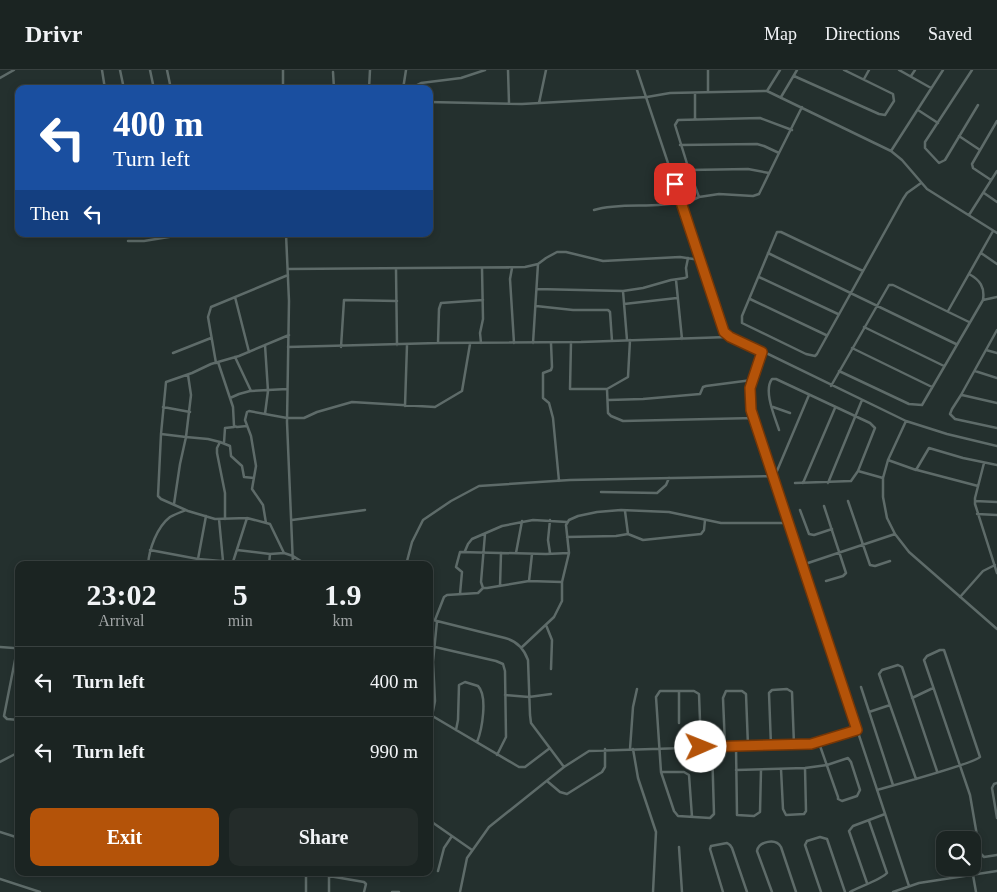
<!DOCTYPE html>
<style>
:root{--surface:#1b2422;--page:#242c2a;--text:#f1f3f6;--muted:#a0a4a5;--line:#394140;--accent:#b45309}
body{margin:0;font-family:"Times New Roman",serif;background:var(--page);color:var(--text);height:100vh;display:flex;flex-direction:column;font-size:19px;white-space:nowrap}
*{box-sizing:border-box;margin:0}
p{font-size:16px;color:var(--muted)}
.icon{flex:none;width:28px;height:28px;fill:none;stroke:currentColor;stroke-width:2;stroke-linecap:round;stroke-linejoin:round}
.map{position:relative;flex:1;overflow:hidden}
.panel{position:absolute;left:15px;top:491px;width:418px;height:315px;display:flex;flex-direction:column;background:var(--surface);border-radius:10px;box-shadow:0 2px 8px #0003,0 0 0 1px var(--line)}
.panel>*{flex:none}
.guide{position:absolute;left:15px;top:15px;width:418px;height:152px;border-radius:10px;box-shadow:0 2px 8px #0003,0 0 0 1px var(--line);background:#1a4fa0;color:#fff;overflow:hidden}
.tools{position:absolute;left:936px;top:761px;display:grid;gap:10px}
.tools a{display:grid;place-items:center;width:45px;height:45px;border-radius:10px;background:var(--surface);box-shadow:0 2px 8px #0003,0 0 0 1px var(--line);font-size:25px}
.pin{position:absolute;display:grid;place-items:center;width:42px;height:42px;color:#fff;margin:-21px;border-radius:10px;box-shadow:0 2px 8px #0006}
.me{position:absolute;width:55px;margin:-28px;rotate:89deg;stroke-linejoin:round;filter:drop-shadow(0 0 4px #0008)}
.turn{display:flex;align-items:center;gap:18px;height:105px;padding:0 15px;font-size:22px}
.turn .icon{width:65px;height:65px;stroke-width:2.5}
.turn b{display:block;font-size:35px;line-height:42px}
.then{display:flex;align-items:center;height:48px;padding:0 15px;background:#0003;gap:10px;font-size:19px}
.eta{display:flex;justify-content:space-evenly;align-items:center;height:85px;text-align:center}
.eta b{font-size:30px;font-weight:700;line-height:35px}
.action{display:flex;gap:10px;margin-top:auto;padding:10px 15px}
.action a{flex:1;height:58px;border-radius:10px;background:var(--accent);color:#fff;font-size:20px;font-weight:700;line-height:58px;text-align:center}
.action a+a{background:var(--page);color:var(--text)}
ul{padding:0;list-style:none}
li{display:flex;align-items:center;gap:15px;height:70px;padding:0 15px;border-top:1px solid var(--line)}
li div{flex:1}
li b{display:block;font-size:19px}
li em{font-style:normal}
header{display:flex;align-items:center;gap:30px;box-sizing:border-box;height:70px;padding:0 25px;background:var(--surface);border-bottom:1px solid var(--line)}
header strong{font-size:24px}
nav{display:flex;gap:28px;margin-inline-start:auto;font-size:18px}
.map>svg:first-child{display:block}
</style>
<header>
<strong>Drivr</strong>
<nav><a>Map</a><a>Directions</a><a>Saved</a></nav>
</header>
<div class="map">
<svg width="997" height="822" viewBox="0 0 997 822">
<rect width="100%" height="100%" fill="#24302e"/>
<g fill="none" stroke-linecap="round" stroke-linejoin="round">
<!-- street -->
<path stroke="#5e6b69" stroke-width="2.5" d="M102,0L105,19
M120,0L124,19
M150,0L154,19
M167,0L171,19
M283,0V19
M508,0L509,33
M637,0L723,258L727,264L906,351L947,364L997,376
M708,0V22
M899,0L931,18
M972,0L925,72V78L939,93L945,90L978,35
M333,2L334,19
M794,6L879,44L885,45L894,31L893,24L844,0
M911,6L915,0
M0,8L14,0
M864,9L869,0
M369,19L370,0
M403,19L406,0
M409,19L421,13L461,8L485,0
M767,21L780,0
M695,23V49
M781,27L797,0
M429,32L522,34L647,27L670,23L767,21L891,81L902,90L927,119L997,163
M539,33L546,0
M918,40L938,53
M959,66L980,80
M680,75L757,74L764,76L779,83L802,37
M891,81L943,0
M689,100L748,99L769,103
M991,110L973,98L972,94L997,51
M984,123L997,132
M699,127L719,124L753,126L759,124L779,83
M682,135L699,127L689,100L675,55L678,50L760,48L792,60
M594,140C622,132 653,139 681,132
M969,145L997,101
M272,164L286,167
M286,164L289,231L287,352L293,495
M128,171H144L187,164
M768,183L956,274
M981,183L997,194
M512,198L510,209L514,273
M288,199L525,197L538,194L546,188L557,182H566L603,191L680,187L700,190
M396,199L397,275
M863,201L781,162H777L742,246V253L806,284L815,286L817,284L903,129L907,123L921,113
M969,204C980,210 985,217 983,230
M759,207L838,244
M676,210L682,269
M537,219L623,221L627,270
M623,221L643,218L671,210L685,208L687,207L686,198L688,188
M235,227L249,282
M750,229L826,265
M624,234L677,228
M536,236L573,240H608L610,242L612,271
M948,241L993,161
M864,257L944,296
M997,260L961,325L952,339L950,344L955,349L997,358
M289,265L239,286L211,294L192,303L166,312L161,364L158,426L161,429L188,441L215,449L247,448L270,454L284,483L293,486L307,495
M630,270L628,307L607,319L608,343L611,346L623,351L754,348
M571,272L570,319H607
M438,273L439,239L441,233L483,230
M481,273L480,263L483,249L482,198
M533,273L538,194
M551,273L552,297L551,300L543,303V328L549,333L553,348L559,411
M265,275L268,321L265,344
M288,277L438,273L581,272L728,267
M341,277L344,230L397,231
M852,278L932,317
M986,280L997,283
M762,282L750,318L751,340L909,816
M173,283L211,268
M235,287L251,321L287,319
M218,292L233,337L234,356L237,357L247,356
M216,293L208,247L211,237L288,205
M839,301L909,334L922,335L983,230L997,227
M975,301L997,308
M831,316L889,215H893L969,252
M962,325L997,333
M230,328L239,324L250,321
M609,330L643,329L700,324L703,317L706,316L752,310
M405,336L407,275
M163,337L190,342
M773,337L790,343
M906,351L888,390L883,408V427L887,448L895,464L909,482L997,559
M779,360C775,347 763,321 772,309H776L870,353L875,358L858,401L851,411L795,413
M161,364L186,367L191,325L188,305
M224,373L225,358L234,357
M888,390L916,400L929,378L963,388L997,395
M984,393L975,428V434L997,503
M917,400L978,416
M858,401L883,408
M774,408L809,325
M803,413L835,338
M828,413L862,330
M601,422L657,423L666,415L669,408
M848,431L870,495L875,496L890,491
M975,431L997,432
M174,434L180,394L186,367L208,369L220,372
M824,436L846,503L843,506L826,511
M800,440L809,464L814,465L832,459
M625,441L628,464L643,470L701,464L704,460L705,450
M977,444L997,445
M219,449L223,491
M225,449V423L217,383V378L220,372L230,376L231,386L242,396L244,407L254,408
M292,450L365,440
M550,450L548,470L550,483
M266,453L263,435L252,419L256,396L251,366L245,350L247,342L249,341L287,348H304L317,342L352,332L435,337L462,321L470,274
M485,464L481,512L483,518H487L529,511L562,512
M567,467L616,466L628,464
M150,480L198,489L233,492
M237,480L270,484L284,483
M465,481L468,474L472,469L502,456L533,450L567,452
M516,483L522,451
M198,489L206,446
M148,495C149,479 157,457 170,447C175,444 181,442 186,440
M232,495L247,448
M269,495L270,484
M406,495L412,472L423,450L451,431L479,416L570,410L773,406
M802,495L895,464
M529,511L532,484
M500,516L501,483
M460,524L462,502L456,497L460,482L546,484L569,483
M960,527L983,501L995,495
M429,549L505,568C517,571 524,579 528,590L530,645L531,653L564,697
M435,550L444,527L447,525L478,523L483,518
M546,555L552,570L551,599
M0,577L14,578L17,580L4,646L7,649L19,650
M435,577L496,591L503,594L505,601L506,667L497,685
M521,578L554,547L562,531V512L569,483L566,455L569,450L578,446L597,442L621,440L669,442L721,453H788
M861,617L893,715
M679,622V653
M505,625L529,627L551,624
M912,628L933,618
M869,642L890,635
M429,644L519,697H525L550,678
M432,646L435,631L433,592L437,551
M456,660L458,650L459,615L465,612L478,616C488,626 482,660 477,672
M725,676L723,628L726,621H742L746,624L748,676
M736,676L737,745L754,746L760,742L761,700
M771,676L769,623L772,620L787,619L792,622L794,675
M701,677L699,624L694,621H660L656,627L661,702L674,741L678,746L710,748L714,744L712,677
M630,679L633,637L637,619
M633,679L638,708L656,762L653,822
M0,692L19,682
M781,699L783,739L786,745L804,744L806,741L805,698
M736,700L805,698L827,695L848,688L851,692L860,720L857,726L842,731L838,729V727L819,673
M661,702H684L689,705L692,747
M916,709L879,604L882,600L898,595L902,597L937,701
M547,711L560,722L567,724L602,702L605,697V679
M997,713L994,714L992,718L997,748
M877,720C891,716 975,693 980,687L944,580H940L927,586L924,590L970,725L980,783L984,787L997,785
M429,750L472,780
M429,759L433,754
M0,762L19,768
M679,777L682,822
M438,801L444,778L452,766
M306,802V822
M329,802V822
M973,805L976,822
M329,806L364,812L366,814L364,822
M0,809L40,822
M867,813L849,761L853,756L885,744
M392,822H399
M460,822L467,788L489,757L564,697L589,681L811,674L857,660
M723,822L710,779L711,776L727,773L730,775L732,778L747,822
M772,822L757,781C759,771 776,768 781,777L796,822
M821,822L805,775L807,771L820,767L827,769L845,822
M850,822C859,817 882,809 887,803L869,751
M893,822L919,813L997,801"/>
</g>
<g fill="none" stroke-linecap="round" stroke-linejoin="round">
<defs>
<path id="route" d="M675,114L724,262L730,267L762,282L750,318L751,340L857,660L811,674L701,677"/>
</defs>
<!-- route casing -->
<use href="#route" stroke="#753606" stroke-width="12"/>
<!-- route -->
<use href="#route" stroke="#b45309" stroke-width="9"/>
</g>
</svg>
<div class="tools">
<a><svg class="icon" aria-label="search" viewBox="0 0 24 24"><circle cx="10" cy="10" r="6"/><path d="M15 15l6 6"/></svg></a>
</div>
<div class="pin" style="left:675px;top:114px;background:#d93025"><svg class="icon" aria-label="arrive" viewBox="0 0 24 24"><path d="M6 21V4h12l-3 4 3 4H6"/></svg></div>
<svg class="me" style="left:701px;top:677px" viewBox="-20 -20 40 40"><circle r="19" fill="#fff"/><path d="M0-13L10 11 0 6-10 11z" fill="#b45309"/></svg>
<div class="guide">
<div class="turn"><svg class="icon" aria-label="left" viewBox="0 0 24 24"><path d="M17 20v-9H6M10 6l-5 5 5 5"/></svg><div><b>400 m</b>Turn left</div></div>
<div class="then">Then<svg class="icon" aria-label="left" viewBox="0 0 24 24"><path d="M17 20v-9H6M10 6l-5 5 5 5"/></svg></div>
</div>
<section class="panel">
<div class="eta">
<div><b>23:02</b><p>Arrival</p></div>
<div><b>5</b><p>min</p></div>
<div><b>1.9</b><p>km</p></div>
</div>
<ul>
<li><svg class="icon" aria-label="left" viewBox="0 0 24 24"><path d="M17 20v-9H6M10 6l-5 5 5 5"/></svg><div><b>Turn left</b></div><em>400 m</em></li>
<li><svg class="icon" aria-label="left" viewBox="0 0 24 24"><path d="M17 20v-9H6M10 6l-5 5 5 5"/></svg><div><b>Turn left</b></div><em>990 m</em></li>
</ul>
<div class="action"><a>Exit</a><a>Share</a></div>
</section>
</div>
